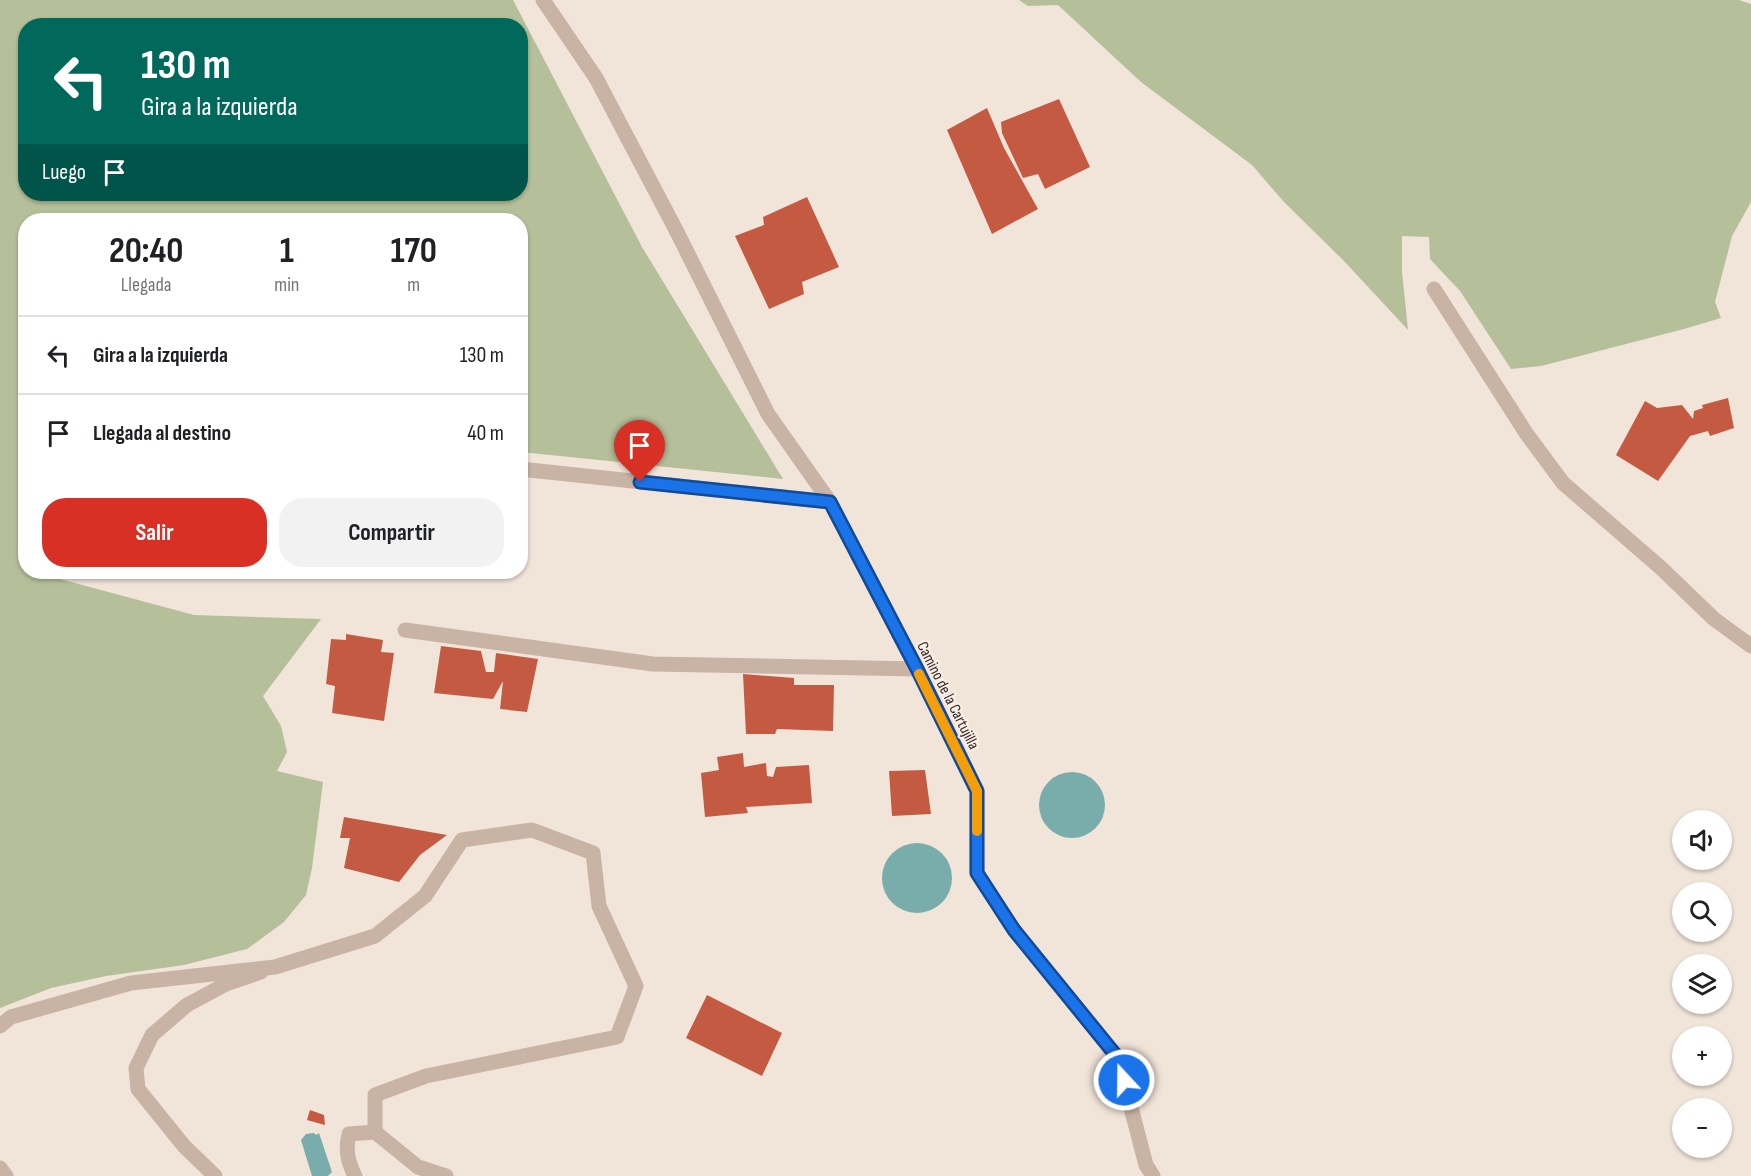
<!DOCTYPE html>
<html lang="es">
<meta charset="utf-8">
<style>
:root{--surface:#fff;--page:#f2f2f2;--text:#202124;--muted:#757577;--line:#e0e0e0;--accent:#d93025}
body{margin:0;font-family:"Sofia Sans Condensed",sans-serif;background:var(--page);color:var(--text);height:100vh;display:flex;flex-direction:column;font-size:22px;white-space:nowrap}
*{box-sizing:border-box;margin:0}
p{font-size:20px;color:var(--muted)}
.icon{flex:none;width:33px;height:33px;fill:none;stroke:currentColor;stroke-width:2;stroke-linecap:round;stroke-linejoin:round}
.map{position:relative;flex:1;overflow:hidden}
.panel{position:absolute;left:18px;top:213px;width:510px;height:366px;display:flex;flex-direction:column;background:var(--surface);border-radius:24px;box-shadow:0 2px 4px #0004}
.panel>*{flex:none}
.guide{position:absolute;left:18px;top:18px;width:510px;height:183px;border-radius:24px;box-shadow:0 2px 4px #0004;background:#00695c;color:#fff;overflow:hidden}
.tools{position:absolute;left:1672px;top:810px;display:grid;gap:12px}
.tools a{display:grid;place-items:center;width:60px;height:60px;border-radius:50%;background:var(--surface);box-shadow:0 2px 4px #0004;font-size:30px}
.pin{position:absolute;display:grid;place-items:center;width:51px;height:51px;color:#fff;margin:-62px -26px;border-radius:50% 50% 50% 0;rotate:-45deg;box-shadow:0 0 6px #0007}
.pin .icon{rotate:45deg}
.me{position:absolute;width:66px;margin:-33px;rotate:339deg;stroke-linejoin:round;filter:drop-shadow(0 0 4px #0008)}
.turn{display:flex;align-items:center;gap:21px;height:126px;padding:0 24px;font-size:27px}
.turn .icon{width:78px;height:78px;stroke-width:2.5}
.turn b{display:block;font-size:42px;line-height:51px}
.then{display:flex;align-items:center;height:57px;padding:0 24px;background:#0003;gap:12px;font-size:22px}
.eta{display:flex;justify-content:space-evenly;align-items:center;height:102px;text-align:center}
.eta b{font-size:36px;font-weight:700;line-height:42px}
.action{display:flex;gap:12px;margin-top:auto;padding:12px 24px}
.action a{flex:1;height:69px;border-radius:24px;background:var(--accent);color:#fff;font-size:24px;font-weight:700;line-height:69px;text-align:center}
.action a+a{background:var(--page);color:var(--text)}
ul{padding:0;list-style:none}
li{display:flex;align-items:center;gap:18px;height:78px;padding:0 24px;border-top:2px solid var(--line)}
li div{flex:1}
li b{display:block;font-size:22px}
li em{font-style:normal}
.map>svg:first-child{display:block}
</style>
<div class="map">
<svg width="1751" height="1176" viewBox="0 0 1751 1176">
<rect width="100%" height="100%" fill="#f1e4d9"/>
<!-- green -->
<path fill="#b5bf99" fill-rule="evenodd" d="M0,0H513L642,247L783,479L521,452L520,220H26V572H44L45,575L194,615L321,619L263,696L281,726L287,752L277,771L323,782L312,868L306,895L284,922L247,949L184,965L106,976L51,988L0,1008ZM26,26H520V194H26Z
M1019,0H1739L1751,4V202L1732,236L1715,302L1721,318L1684,329L1541,366L1511,369L1460,291L1430,259L1429,237L1402,236V272L1408,330L1344,261L1284,202L1252,165L1141,82L1058,5L1028,6Z"/>
<!-- water -->
<path fill="#78adac" d="M1039 805a33 33 0 1 1 66 0a33 33 0 1 1-66 0Z
M882 878a35 35 0 1 1 70 0a35 35 0 1 1-70 0Z
M314,1133L316,1135L319,1133L332,1172L328,1176H312L301,1140L306,1134Z"/>
<!-- building -->
<path fill="#c55a43" d="M1059,99L1090,167L1045,189L1038,174L1023,178L1002,133L1001,122Z
M987,108L1004,148L1038,209L992,234L947,130Z
M807,197L839,267L802,282L804,294L769,309L735,236L764,225L763,217Z
M1728,398L1734,428L1710,436L1708,431L1690,436L1658,481L1616,455L1645,401L1657,408L1682,405L1693,419L1694,411L1703,408L1702,405Z
M346,634L383,640L381,652L394,653L384,721L332,713L335,686L326,684L331,639L346,640Z
M441,646L481,651L486,672H494L496,653L538,659L527,712L500,709L503,681L493,699L434,693Z
M743,674L794,678V685H834L833,731L777,729L775,734H746Z
M743,753L744,767L766,763L767,776L773,777L776,767L809,765L812,803L746,807L748,813L705,817L701,773L719,770L717,757Z
M925,770L931,814L892,816L889,771Z
M344,817L447,835L420,855L399,882L344,868L350,838H340Z
M707,995L782,1033L762,1076L686,1038Z
M310,1110L324,1115L325,1125L307,1120Z"/>
<g fill="none" stroke-linecap="round" stroke-linejoin="round">
<!-- service -->
<path stroke="#c9b3a5" stroke-width="15" d="M543,0L596,78L677,232
M1434,289L1526,433L1563,483L1661,568L1714,619L1751,646
M520,469L830,502
M215,1176L184,1146L138,1089L136,1068L152,1035L187,1005L226,984L261,972
M355,1176C348,1162 345,1150 349,1134L375,1132"/>
<!-- minor -->
<path stroke="#c9b3a5" stroke-width="15" d="M677,232L768,414L830,502L917,669L977,791V873L1014,930L1118,1058L1146,1165L1153,1176
M405,630L653,664L917,669
M0,1026L11,1017L131,983L275,967L375,936L425,896L462,840L532,830L593,853L599,906L636,986L617,1037L426,1076L375,1095V1132L418,1167L446,1176
M0,1168L6,1176"/>
</g>
<g fill="none" stroke-linecap="round" stroke-linejoin="round">
<defs>
<path id="route" d="M640,482L830,502L917,669L977,791V873L1014,930L1118,1058L1124,1080"/>
</defs>
<!-- route casing -->
<use href="#route" stroke="#114b97" stroke-width="15"/>
<!-- route -->
<use href="#route" stroke="#1a73e8" stroke-width="10"/>
<!-- slow -->
<path stroke="#f59e0b" stroke-width="10" d="M919,674L977,791V831"/>
</g>
<g text-anchor="middle" stroke-width="4.5" stroke-linejoin="round" paint-order="stroke">
<!-- street labels -->
<g font-size="16" fill="#342a26" stroke="#f9eee5">
<text transform="translate(949 695) rotate(63)" y="6">Camino de la Cartujilla</text>
</g>
</g>
</svg>
<div class="tools">
<a><svg class="icon" aria-label="sound" viewBox="0 0 24 24"><path d="M4 9h4l5-4v14l-5-4H4zM17 9q2 3 0 6"/></svg></a>
<a><svg class="icon" aria-label="search" viewBox="0 0 24 24"><circle cx="10" cy="10" r="6"/><path d="M15 15l6 6"/></svg></a>
<a><svg class="icon" aria-label="layers" viewBox="0 0 24 24"><path d="M12 4l9 5-9 5-9-5zM3 14l9 5 9-5"/></svg></a>
<a>+</a>
<a>−</a>
</div>
<div class="pin" style="left:640px;top:482px;background:#d93025"><svg class="icon" aria-label="arrive" viewBox="0 0 24 24"><path d="M6 21V4h12l-3 4 3 4H6"/></svg></div>
<svg class="me" style="left:1124px;top:1080px" viewBox="-20 -20 40 40"><circle r="17" fill="#1a73e8" stroke="#fff" stroke-width="3"/><path d="M0-11L8 9 0 5-8 9z" fill="#fff"/></svg>
<div class="guide">
<div class="turn"><svg class="icon" aria-label="left" viewBox="0 0 24 24"><path d="M17 20v-9H6M10 6l-5 5 5 5"/></svg><div><b>130 m</b>Gira a la izquierda</div></div>
<div class="then">Luego<svg class="icon" aria-label="arrive" viewBox="0 0 24 24"><path d="M6 21V4h12l-3 4 3 4H6"/></svg></div>
</div>
<section class="panel">
<div class="eta">
<div><b>20:40</b><p>Llegada</p></div>
<div><b>1</b><p>min</p></div>
<div><b>170</b><p>m</p></div>
</div>
<ul>
<li><svg class="icon" aria-label="left" viewBox="0 0 24 24"><path d="M17 20v-9H6M10 6l-5 5 5 5"/></svg><div><b>Gira a la izquierda</b></div><em>130 m</em></li>
<li><svg class="icon" aria-label="arrive" viewBox="0 0 24 24"><path d="M6 21V4h12l-3 4 3 4H6"/></svg><div><b>Llegada al destino</b></div><em>40 m</em></li>
</ul>
<div class="action"><a>Salir</a><a>Compartir</a></div>
</section>
</div>
